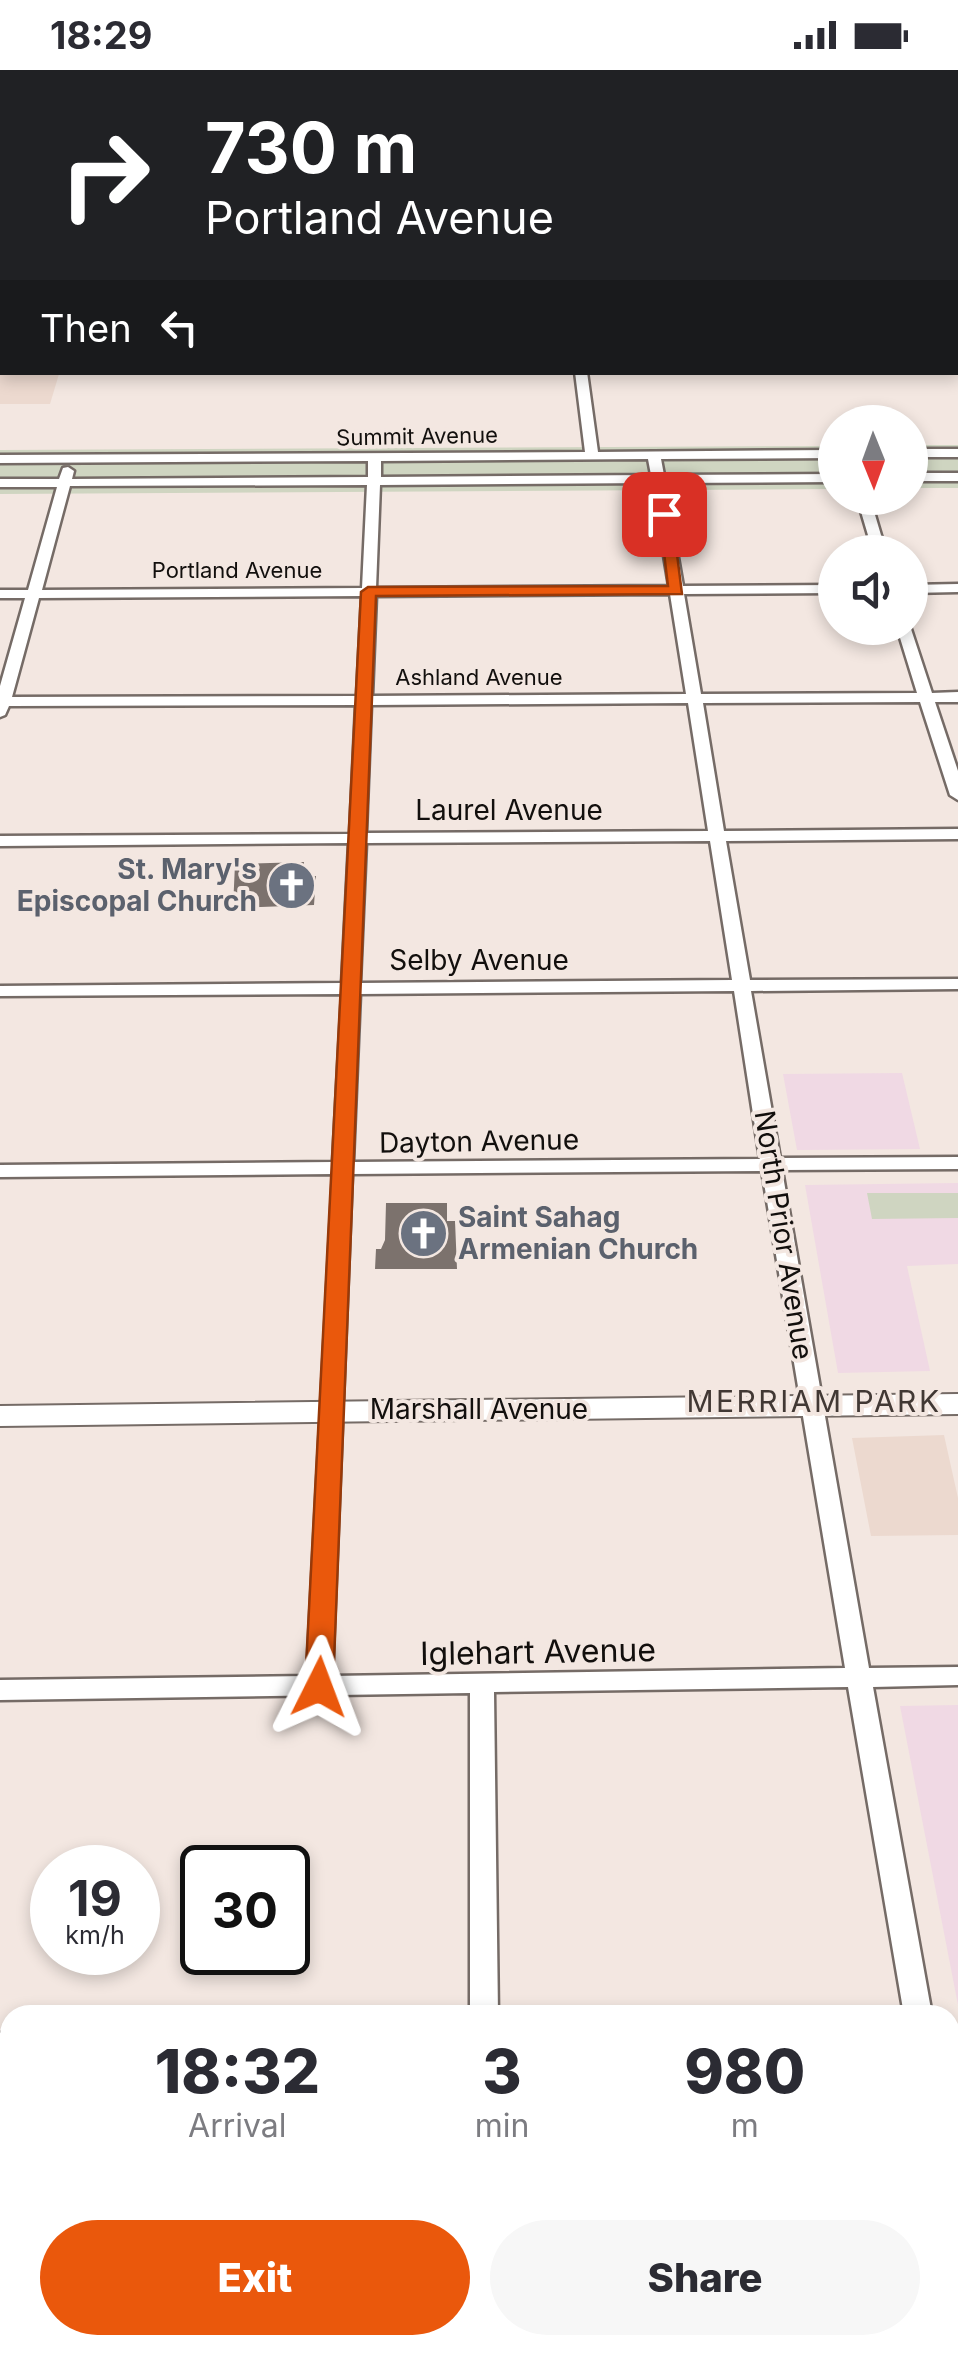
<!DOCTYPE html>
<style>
:root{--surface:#fff;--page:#f7f7f7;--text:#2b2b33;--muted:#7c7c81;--accent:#ea580c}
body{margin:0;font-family:Inter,sans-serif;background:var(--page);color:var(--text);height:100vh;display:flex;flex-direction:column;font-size:38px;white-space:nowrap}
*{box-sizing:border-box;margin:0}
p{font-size:32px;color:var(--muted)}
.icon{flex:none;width:55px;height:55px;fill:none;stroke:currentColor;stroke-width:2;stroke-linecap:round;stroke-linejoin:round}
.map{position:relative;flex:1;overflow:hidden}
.sheet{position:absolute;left:0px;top:1935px;width:960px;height:350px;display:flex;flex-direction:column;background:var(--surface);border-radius:30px 30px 0 0;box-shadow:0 5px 15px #0003}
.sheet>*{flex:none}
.hud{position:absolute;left:0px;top:0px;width:960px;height:305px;box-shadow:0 5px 15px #0003;background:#202124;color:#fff;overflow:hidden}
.needle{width:65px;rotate:179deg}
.tools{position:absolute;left:818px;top:335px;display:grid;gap:20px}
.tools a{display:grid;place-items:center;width:110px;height:110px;border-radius:50%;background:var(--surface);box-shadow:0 5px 15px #0003;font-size:50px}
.speed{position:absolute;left:30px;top:1775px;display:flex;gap:20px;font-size:50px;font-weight:700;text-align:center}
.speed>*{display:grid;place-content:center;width:130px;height:130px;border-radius:50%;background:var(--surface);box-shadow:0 5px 15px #0003;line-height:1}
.speed small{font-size:25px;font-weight:400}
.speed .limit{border:5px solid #111;border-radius:15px;background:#fff;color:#111}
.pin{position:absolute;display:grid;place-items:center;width:85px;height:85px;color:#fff;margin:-42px;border-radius:20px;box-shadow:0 5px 15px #0006}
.me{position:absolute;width:110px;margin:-55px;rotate:3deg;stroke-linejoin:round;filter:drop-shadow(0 0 8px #0008)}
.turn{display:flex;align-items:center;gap:35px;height:210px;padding:0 40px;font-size:45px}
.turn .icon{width:130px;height:130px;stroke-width:2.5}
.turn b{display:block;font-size:70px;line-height:85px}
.then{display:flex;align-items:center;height:95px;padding:0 40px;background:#0003;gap:20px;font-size:38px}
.eta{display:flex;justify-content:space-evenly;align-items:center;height:170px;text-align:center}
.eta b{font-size:60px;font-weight:800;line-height:70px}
.action{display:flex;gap:20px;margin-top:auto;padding:20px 40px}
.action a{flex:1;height:115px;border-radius:60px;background:var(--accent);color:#fff;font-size:40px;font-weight:800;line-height:115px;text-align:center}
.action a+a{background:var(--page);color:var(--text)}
.status{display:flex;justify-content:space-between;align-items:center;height:70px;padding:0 50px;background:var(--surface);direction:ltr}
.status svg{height:28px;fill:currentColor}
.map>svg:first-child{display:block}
</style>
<div class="status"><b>18:29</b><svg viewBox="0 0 49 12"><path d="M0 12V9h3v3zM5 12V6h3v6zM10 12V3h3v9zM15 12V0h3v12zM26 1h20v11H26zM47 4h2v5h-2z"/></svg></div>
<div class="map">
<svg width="958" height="2285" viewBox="0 0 958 2285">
<rect width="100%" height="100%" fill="#f3e7e1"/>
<!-- built -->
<path fill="#ecd9cf" d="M59,304L50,334H0V305Z
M944,1365L958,1428V1465L871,1466L852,1368Z"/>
<!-- education -->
<path fill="#f0d9e4" d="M902,1003L920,1079L797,1080L783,1004Z
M958,1113V1194L907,1196L930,1301L838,1303L805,1115Z
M958,1635V1935L900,1636Z"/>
<!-- green -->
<path fill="#cfd5c1" d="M910,375H958V418H910Z
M835,376V419L0,424V380Z
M867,1123H958V1148L872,1149Z"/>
<!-- building -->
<path fill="#7c726d" d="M304,792L303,806H316L314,835L233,838L235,794Z
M386,1133H447V1151H455L457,1199H375L376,1179H381L385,1170Z"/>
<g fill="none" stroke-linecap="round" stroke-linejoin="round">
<defs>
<path id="minor" d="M535,0H543L544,2H536Z
M0,34H2V40H0Z
M2,83V94L0,95V84Z
M0,115H2V121H0Z
M0,162H2V168H0Z
M0,225H2V231H0Z
M575,302H587L598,382L835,380V388L661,389L664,405L835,404V412L665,413L683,516L835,515V523L684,524L701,624L917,623L897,558L910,556L932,623L958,622V632H935L958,701V730L950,725L920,632L703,633L724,761L958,759V769L726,771L750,910L958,909V919L751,921L780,1088L958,1087V1099L782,1100L869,1598L958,1597V1615L873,1617L932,1945H904L848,1617L494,1622L498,1945H470V1623L0,1630V1610L307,1606L333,1104L0,1107V1095L333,1092L342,924L0,926V916L342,913L349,773L0,776V766L350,764L356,635L9,636L5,645L0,647V616L25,528H0V520H28L57,417H0V409H59L63,398L68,397L74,401L72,409L368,407V391L0,393V385L585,382ZM648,389L651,405L381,407V391ZM652,413L669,516L376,518L380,415ZM367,415L362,518L42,520L70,416ZM670,524L686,624L372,626L376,526ZM362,526L357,626L12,627L39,528ZM688,633L708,761L366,763L371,635ZM710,771L732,910L360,913L366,773ZM734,921L760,1089L353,1092L360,924ZM762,1101L845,1598L332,1606L352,1104Z
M910,379H958V387H910Z
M910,403H958V411H910Z
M857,428H870L886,482H873Z
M958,514V522L910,523V515Z
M0,1963H10V1987H0Z
M950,2110L958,2113V2183L950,2180Z
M10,2264V2275H35L34,2285H2Z
M484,2275H514L516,2285H484Z"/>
<path id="major" d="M0,292H2V302H0Z
M958,1324V1344L0,1356V1336Z"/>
</defs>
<!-- minor casing -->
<use href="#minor" stroke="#756b66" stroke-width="5"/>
<!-- major casing -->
<use href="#major" stroke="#756b66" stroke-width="4"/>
<!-- minor -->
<use href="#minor" fill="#fff" fill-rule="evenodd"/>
<!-- major -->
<use href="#major" fill="#fff" fill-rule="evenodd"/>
</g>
<!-- route -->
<path fill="#ea580c" stroke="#983908" stroke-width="2.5" d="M659,441L672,444L682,524L376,526L333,1617L329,1625H309L305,1617L361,522L368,517L668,516Z"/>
<!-- icons -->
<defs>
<symbol id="church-disc" viewBox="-11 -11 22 22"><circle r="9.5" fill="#6b7280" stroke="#f3e7e1"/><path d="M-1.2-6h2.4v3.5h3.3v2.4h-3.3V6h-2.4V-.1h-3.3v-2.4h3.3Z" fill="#fff"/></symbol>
</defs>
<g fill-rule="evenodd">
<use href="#church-disc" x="264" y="788" width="55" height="55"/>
<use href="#church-disc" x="396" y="1136" width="55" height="55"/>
</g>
<g text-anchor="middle" stroke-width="8" stroke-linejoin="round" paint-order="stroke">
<!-- far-street labels -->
<g font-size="22" fill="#120f0d" stroke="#f3e7e1">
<text transform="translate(417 366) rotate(-1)" y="8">Summit Avenue</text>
<text x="237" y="508">Portland Avenue</text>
<text x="479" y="615">Ashland Avenue</text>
</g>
<!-- street labels -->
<g font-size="28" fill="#120f0d" stroke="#f3e7e1">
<text x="509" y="750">Laurel Avenue</text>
<text x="479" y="900">Selby Avenue</text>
<text transform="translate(479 1071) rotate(-1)" y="10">Dayton Avenue</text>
<text transform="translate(784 1165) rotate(81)" y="10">North Prior Avenue</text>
<text x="479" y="1349">Marshall Avenue</text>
</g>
<!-- worship labels -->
<g font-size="28" font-weight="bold" fill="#5b616d" stroke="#f3e7e1" text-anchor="end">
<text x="257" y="809">St. Mary's<tspan x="257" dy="32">Episcopal Church</tspan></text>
<text x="458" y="1157" text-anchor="start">Saint Sahag<tspan x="458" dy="32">Armenian Church</tspan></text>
</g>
<!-- neighbourhood labels -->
<g font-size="30" letter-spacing="2.5" fill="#413834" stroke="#f3e7e1">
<text x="814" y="1342">MERRIAM PARK</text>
</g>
<!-- near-street labels -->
<g font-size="32" fill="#120f0d" stroke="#f3e7e1">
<text transform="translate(538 1582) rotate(-1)" y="11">Iglehart Avenue</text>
</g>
</g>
</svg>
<div class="tools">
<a><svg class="needle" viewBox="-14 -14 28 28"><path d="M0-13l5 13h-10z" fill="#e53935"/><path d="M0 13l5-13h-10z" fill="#7c7c81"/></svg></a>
<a><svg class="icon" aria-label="sound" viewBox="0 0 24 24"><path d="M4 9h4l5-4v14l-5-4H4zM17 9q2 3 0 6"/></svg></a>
</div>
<div class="speed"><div>19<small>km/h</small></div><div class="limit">30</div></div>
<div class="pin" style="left:664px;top:444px;background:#d93025"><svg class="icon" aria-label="arrive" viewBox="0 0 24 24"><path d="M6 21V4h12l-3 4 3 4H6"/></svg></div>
<svg class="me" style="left:319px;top:1617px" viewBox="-20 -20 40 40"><path d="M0-17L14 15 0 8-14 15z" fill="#ea580c" stroke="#fff" stroke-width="4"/></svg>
<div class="hud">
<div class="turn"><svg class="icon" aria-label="right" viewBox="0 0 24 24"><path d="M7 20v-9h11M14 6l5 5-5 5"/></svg><div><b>730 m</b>Portland Avenue</div></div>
<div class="then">Then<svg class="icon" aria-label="left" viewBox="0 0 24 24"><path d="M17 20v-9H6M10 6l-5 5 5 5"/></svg></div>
</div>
<section class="sheet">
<div class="eta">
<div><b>18:32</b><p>Arrival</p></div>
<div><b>3</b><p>min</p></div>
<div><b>980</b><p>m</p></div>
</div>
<div class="action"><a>Exit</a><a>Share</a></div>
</section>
</div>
